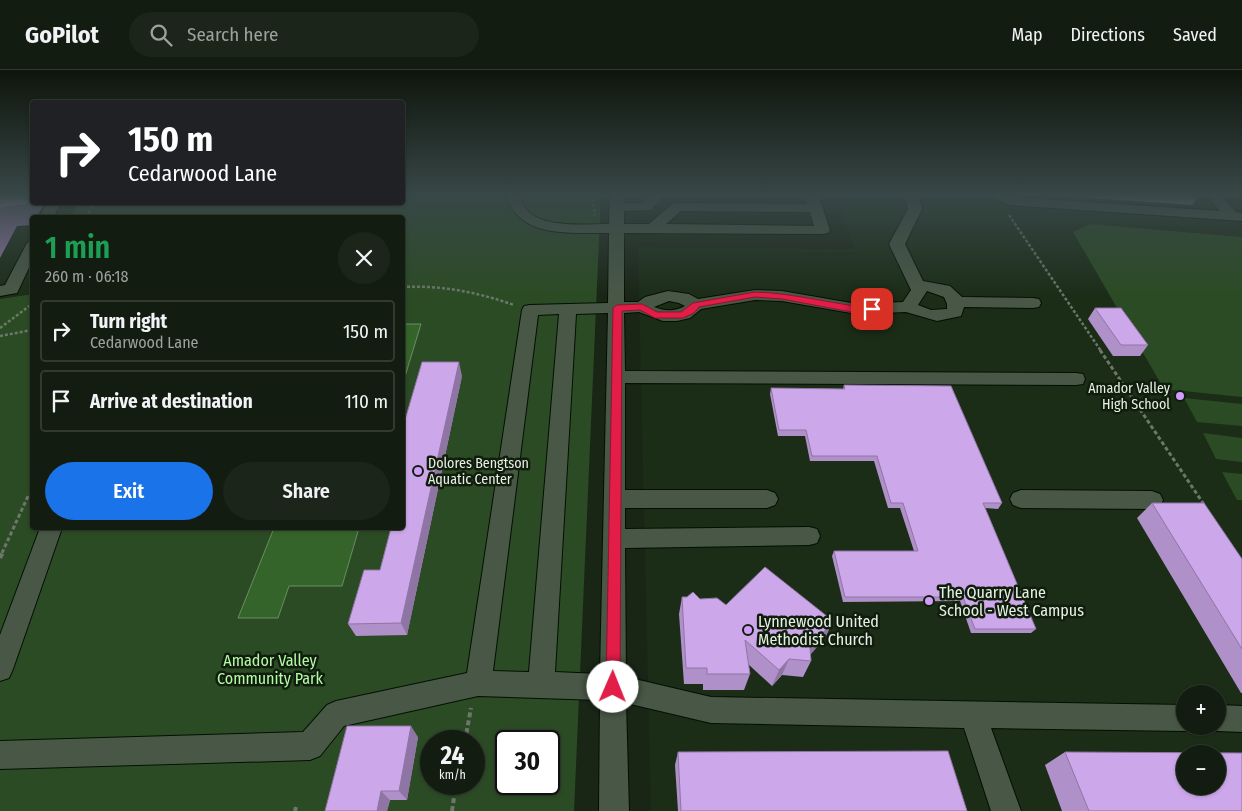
<!DOCTYPE html>
<meta charset="utf-8">
<style>
:root{--surface:#131c10;--page:#1c2519;--text:#f1f3f6;--muted:#9da19f;--line:#323a30;--accent:#1a73e8}
body{margin:0;font-family:"Fira Sans Condensed",sans-serif;background:var(--page);color:var(--text);height:100vh;display:flex;flex-direction:column;font-size:19px;white-space:nowrap}
*{box-sizing:border-box;margin:0}
p{font-size:16px;color:var(--muted)}
.icon{flex:none;width:28px;height:28px;fill:none;stroke:currentColor;stroke-width:2;stroke-linecap:round;stroke-linejoin:round}
.map{position:relative;flex:1;overflow:hidden}
.panel{position:absolute;left:30px;top:145px;width:375px;height:315px;display:flex;flex-direction:column;background:var(--surface);border-radius:5px;box-shadow:0 1px 4px #0004,0 0 0 1px var(--line)}
.panel>*{flex:none}
.hud{position:absolute;left:30px;top:30px;width:375px;height:105px;border-radius:5px;box-shadow:0 1px 4px #0004,0 0 0 1px var(--line);background:#202124;color:#fff;overflow:hidden}
.tools{position:absolute;left:1176px;top:615px;display:grid;gap:10px}
.tools a{display:grid;place-items:center;width:50px;height:50px;border-radius:50%;background:var(--surface);box-shadow:0 1px 4px #0004,0 0 0 1px var(--line);font-size:25px}
.speed{position:absolute;left:420px;top:660px;display:flex;gap:10px;font-size:25px;font-weight:700;text-align:center}
.speed>*{display:grid;place-content:center;width:65px;height:65px;border-radius:50%;background:var(--surface);box-shadow:0 1px 4px #0004,0 0 0 1px var(--line);line-height:1}
.speed small{font-size:12px;font-weight:400}
.speed .limit{border:2px solid #111;border-radius:8px;background:#fff;color:#111}
.pin{position:absolute;display:grid;place-items:center;width:42px;height:42px;color:#fff;margin:-21px;border-radius:10px;box-shadow:0 2px 8px #0006}
.me{position:absolute;width:55px;margin:-28px;rotate:1deg;stroke-linejoin:round;filter:drop-shadow(0 0 4px #0008)}
.turn{display:flex;align-items:center;gap:18px;height:105px;padding:0 15px;font-size:22px}
.turn .icon{width:65px;height:65px;stroke-width:2.5}
.turn b{display:block;font-size:35px;line-height:42px}
.round{display:grid;place-items:center;flex:none;width:52px;height:52px;border-radius:26px;background:var(--page)}
.summary{display:flex;align-items:center;justify-content:space-between;height:85px;padding:0 15px}
h1{font-size:30px;font-weight:600;line-height:38px;color:#1e9e55}
.action{display:flex;gap:10px;margin-top:auto;padding:10px 15px}
.action a{flex:1;height:58px;border-radius:30px;background:var(--accent);color:#fff;font-size:20px;font-weight:600;line-height:58px;text-align:center}
.action a+a{background:var(--page);color:var(--text)}
ul{padding:0;list-style:none}
li{display:flex;align-items:center;gap:15px;height:62px;margin:0 10px 8px;padding:0 5px;border:2px solid var(--line);border-radius:5px}
li div{flex:1}
li b{display:block;font-size:19px}
li em{font-style:normal}
header{display:flex;align-items:center;gap:30px;box-sizing:border-box;height:70px;padding:0 25px;background:var(--surface);border-bottom:1px solid var(--line)}
header strong{font-size:24px}
nav{display:flex;gap:28px;margin-inline-start:auto;font-size:18px}
.search{width:350px;height:45px;background:var(--page);display:flex;align-items:center;gap:12px;box-sizing:border-box;padding:0 18px;border-radius:28px;color:var(--muted);font-size:19px}
.map>svg:first-child{display:block}
</style>
<header>
<strong>GoPilot</strong>
<div class="search"><svg class="icon" aria-label="search" viewBox="0 0 24 24"><circle cx="10" cy="10" r="6"/><path d="M15 15l6 6"/></svg>Search here</div>
<nav><a>Map</a><a>Directions</a><a>Saved</a></nav>
</header>
<div class="map">
<svg width="1242" height="741" viewBox="0 0 1242 741">
<rect width="100%" height="100%" fill="#192616"/>
<!-- built -->
<path fill="#1b2d17" fill-rule="evenodd" d="M0,124L32,132L78,133L72,147L32,148V224L0,229Z
M834,124H1242V741H651L638,177L855,179ZM1185,624H1218V656H1185ZM1185,684H1218V716H1185Z"/>
<!-- green -->
<path fill="#2b4b24" fill-rule="evenodd" d="M403,124H601L574,741H0V229L32,224V458H402V148L72,147L78,133L402,132ZM431,671H474V714H431ZM506,671H549V714H506Z
M1090,154L1242,167V327L1164,319L1073,162Z
M1184,328L1242,334V356L1197,352Z
M1203,363L1242,368V392L1216,389Z
M1222,402L1242,404V430H1237Z"/>
<!-- water -->
<path fill="#35642b" stroke="#6a8e62" d="M403,254H421L403,313L402,254Z
M274,458H359L342,516H289L278,548H238Z"/>
<g fill="none" stroke-linecap="round" stroke-linejoin="round">
<defs>
<path id="minor" d="M505,124H519C521,129 522,134 525,138C541,159 586,154 609,154L610,124H624V133H642L651,124H665L651,140L624,141V154H649L672,134L677,133L807,134L804,124H818L830,160L828,163L823,164L624,163V232H638L645,227L668,221L689,224L698,229L755,220L782,221L857,234L903,232L911,220L889,174L908,139L904,124H918L922,139L905,174L923,211L950,216L962,227L1033,228L1039,229L1041,233L1039,237L1033,238L964,237L961,246L937,251L906,242L857,244L782,231L755,230L701,239L690,248L677,251H663L639,242L624,243L625,301L1076,303L1083,304L1085,309L1083,314L1076,315L625,313V420H767L775,423L778,429L775,435L767,438H625V459L809,457L817,459L820,466L817,473L809,475L625,478L626,607L711,627L1185,635V656L1195,658L1185,661L991,658L1021,741H991L964,658L711,653L626,633L629,741H599L600,630L478,626L344,656L320,686L310,690L0,699V671L303,662L327,635L336,631L467,603L522,240L524,236L530,235L608,233L609,163C570,162 520,170 505,124ZM681,141L810,142L814,156L666,154ZM927,221L944,227L947,234V239L931,240L918,235ZM669,231L679,233L685,236C674,242 665,241 654,237ZM608,243L600,604L555,602L576,244ZM559,244L529,602L493,601L538,245Z
M990,124H1007L1013,127L1220,141L1206,124H1220L1236,142L1242,143V151L1010,135L992,127Z
M47,132H61L53,148H39Z
M32,171V191L19,219L17,223L0,226V216L5,215L27,173Z
M1021,420L1152,421L1160,424L1163,430L1160,436L1152,439L1021,438L1013,435L1010,429L1013,423Z
M40,458H62L13,599L9,608L0,611V565Z
M1218,635L1242,636V662L1218,661L1208,658L1218,656Z"/>
</defs>
<!-- minor casing -->
<use href="#minor" stroke="#040f03" stroke-width="2"/>
<!-- path-far2 -->
<path stroke="#6c7769" stroke-width="2.5" stroke-dasharray="3 2" stroke-linecap="butt" d="M592,124L595,145
M1009,145L1101,281
M87,148L93,132
M402,217C441,215 477,222 514,235
M0,258L32,234
M0,266L32,260"/>
<!-- path-far1 -->
<path stroke="#6c7769" stroke-width="3" stroke-dasharray="4 2.5" stroke-linecap="butt" d="M1100,280L1205,436
M2,483L29,424L32,423"/>
<!-- path -->
<path stroke="#6c7769" stroke-width="4" stroke-dasharray="5 3" stroke-linecap="butt" d="M0,488L3,482
M465,671L471,638
M295,741L296,737
M452,741L456,714"/>
<!-- minor -->
<use href="#minor" fill="#495846" fill-rule="evenodd"/>
</g>
<!-- wall -->
<path fill="#af90c9" d="M1032,124H1191L1196,130L1192,135Z
M1095,238L1148,275L1140,286H1113L1088,249Z
M462,306L407,565L356,566L348,554L380,500Z
M844,315L1002,433L998,439L985,438L1036,559L1031,563H971L960,531L843,532L832,486L834,481H914L900,438H888L874,391H810L805,366H778L770,324L771,318L843,319Z
M1152,433L1242,489V623H1241L1137,448Z
M682,527L700,529L726,535L833,551L825,568L810,584L811,591L803,607L782,605L772,616L748,594L750,604L744,620H703V614H684L679,544Z
M418,667L407,730H390L387,741H325Z
M678,682L967,741H678L675,695Z
M1065,682L1242,741H1062L1045,695Z"/>
<!-- shaded-wall -->
<path fill="#8f75a4" d="M26,124H32V132H45L38,145L40,148H32V155L17,156L0,188V142L3,137L24,128Z
M459,292L462,306L407,565L401,553Z
M833,551L825,568L805,591L810,578Z
M789,589L782,605L772,616L779,600Z
M411,656L418,667L407,730L399,721Z
M381,721L390,730L387,741H377Z"/>
<!-- building -->
<path fill="#cca7ea" stroke="#8f75a4" fill-rule="evenodd" d="M0,124H26L24,128V130L28,131L26,135L3,137L0,142Z
M1109,124H1191L1196,130Z
M1095,238H1121L1148,275H1121Z
M422,292H459L401,553L348,554L364,500H380L391,458H402V360Z
M844,315L951,316L1002,433H983L1036,559H975L963,527H845L834,481H918L903,433H891L877,386H812L806,360H779L771,318L845,319Z
M1152,433H1204L1242,489V579Z
M765,497L833,551L810,578L811,591L789,589L779,600L745,570L750,604H707V598H686L682,527H687L693,522L700,529L717,528L726,535Z
M347,656H411L399,721H381L377,741H325Z
M948,681L967,741H681L678,682Z
M1065,682L1242,683V741H1089ZM1185,684H1218V716H1185Z"/>
<!-- sky -->
<linearGradient id="sky" x2="0" y2="1"><stop stop-color="#0e150c"/><stop offset="0.55" stop-color="#384747"/><stop offset="1" stop-color="#384747" stop-opacity="0"/></linearGradient>
<rect width="1242" height="227" fill="url(#sky)"/>
<!-- route -->
<path fill="#e11d48" stroke="#92132f" d="M755,222C789,223 821,231 855,236C862,237 871,234 877,239L872,242L857,243L782,229L755,227L699,237L694,243L683,248H655L640,240L622,241L620,617L618,622L613,624L608,622L606,617L613,238L617,235L642,234L657,242H681L693,233Z"/>
<!-- markers -->
<g fill="#d29cfd" stroke="#101d0d" stroke-width="2">
<circle cx="1180" cy="326" r="5"/>
<circle cx="418" cy="401" r="5"/>
<circle cx="929" cy="531" r="5"/>
<circle cx="748" cy="560" r="5"/>
</g>
<g text-anchor="middle" stroke-width="5" stroke-linejoin="round" paint-order="stroke">
<!-- poi labels -->
<g font-size="14" fill="#e6f0e4" stroke="#101d0d" text-anchor="end">
<text x="1170" y="323">Amador Valley<tspan x="1170" dy="16">High School</tspan></text>
<text x="428" y="398" text-anchor="start">Dolores Bengtson<tspan x="428" dy="16">Aquatic Center</tspan></text>
</g>
<!-- near-poi labels -->
<g font-size="16" fill="#e6f0e4" stroke="#101d0d" text-anchor="start">
<text x="939" y="528">The Quarry Lane<tspan x="939" dy="18">School - West Campus</tspan></text>
<text x="758" y="557">Lynnewood United<tspan x="758" dy="18">Methodist Church</tspan></text>
</g>
<!-- near-park labels -->
<g font-size="16" fill="#b5faa6" stroke="#101d0d">
<text x="270" y="596">Amador Valley<tspan x="270" dy="18">Community Park</tspan></text>
</g>
</g>
</svg>
<div class="tools">
<a>+</a>
<a>−</a>
</div>
<div class="speed"><div>24<small>km/h</small></div><div class="limit">30</div></div>
<div class="pin" style="left:872px;top:239px;background:#d93025"><svg class="icon" aria-label="arrive" viewBox="0 0 24 24"><path d="M6 21V4h12l-3 4 3 4H6"/></svg></div>
<svg class="me" style="left:613px;top:617px" viewBox="-20 -20 40 40"><circle r="19" fill="#fff"/><path d="M0-13L10 11 0 6-10 11z" fill="#e11d48"/></svg>
<div class="hud">
<div class="turn"><svg class="icon" aria-label="right" viewBox="0 0 24 24"><path d="M7 20v-9h11M14 6l5 5-5 5"/></svg><div><b>150 m</b>Cedarwood Lane</div></div>
</div>
<section class="panel">
<div class="summary"><div><h1>1 min</h1><p>260 m · 06:18</p></div><a class="round"><svg class="icon" aria-label="close" viewBox="0 0 24 24"><path d="M6 6l12 12M18 6L6 18"/></svg></a></div>
<ul>
<li><svg class="icon" aria-label="right" viewBox="0 0 24 24"><path d="M7 20v-9h11M14 6l5 5-5 5"/></svg><div><b>Turn right</b><p>Cedarwood Lane</p></div><em>150 m</em></li>
<li><svg class="icon" aria-label="arrive" viewBox="0 0 24 24"><path d="M6 21V4h12l-3 4 3 4H6"/></svg><div><b>Arrive at destination</b></div><em>110 m</em></li>
</ul>
<div class="action"><a>Exit</a><a>Share</a></div>
</section>
</div>
